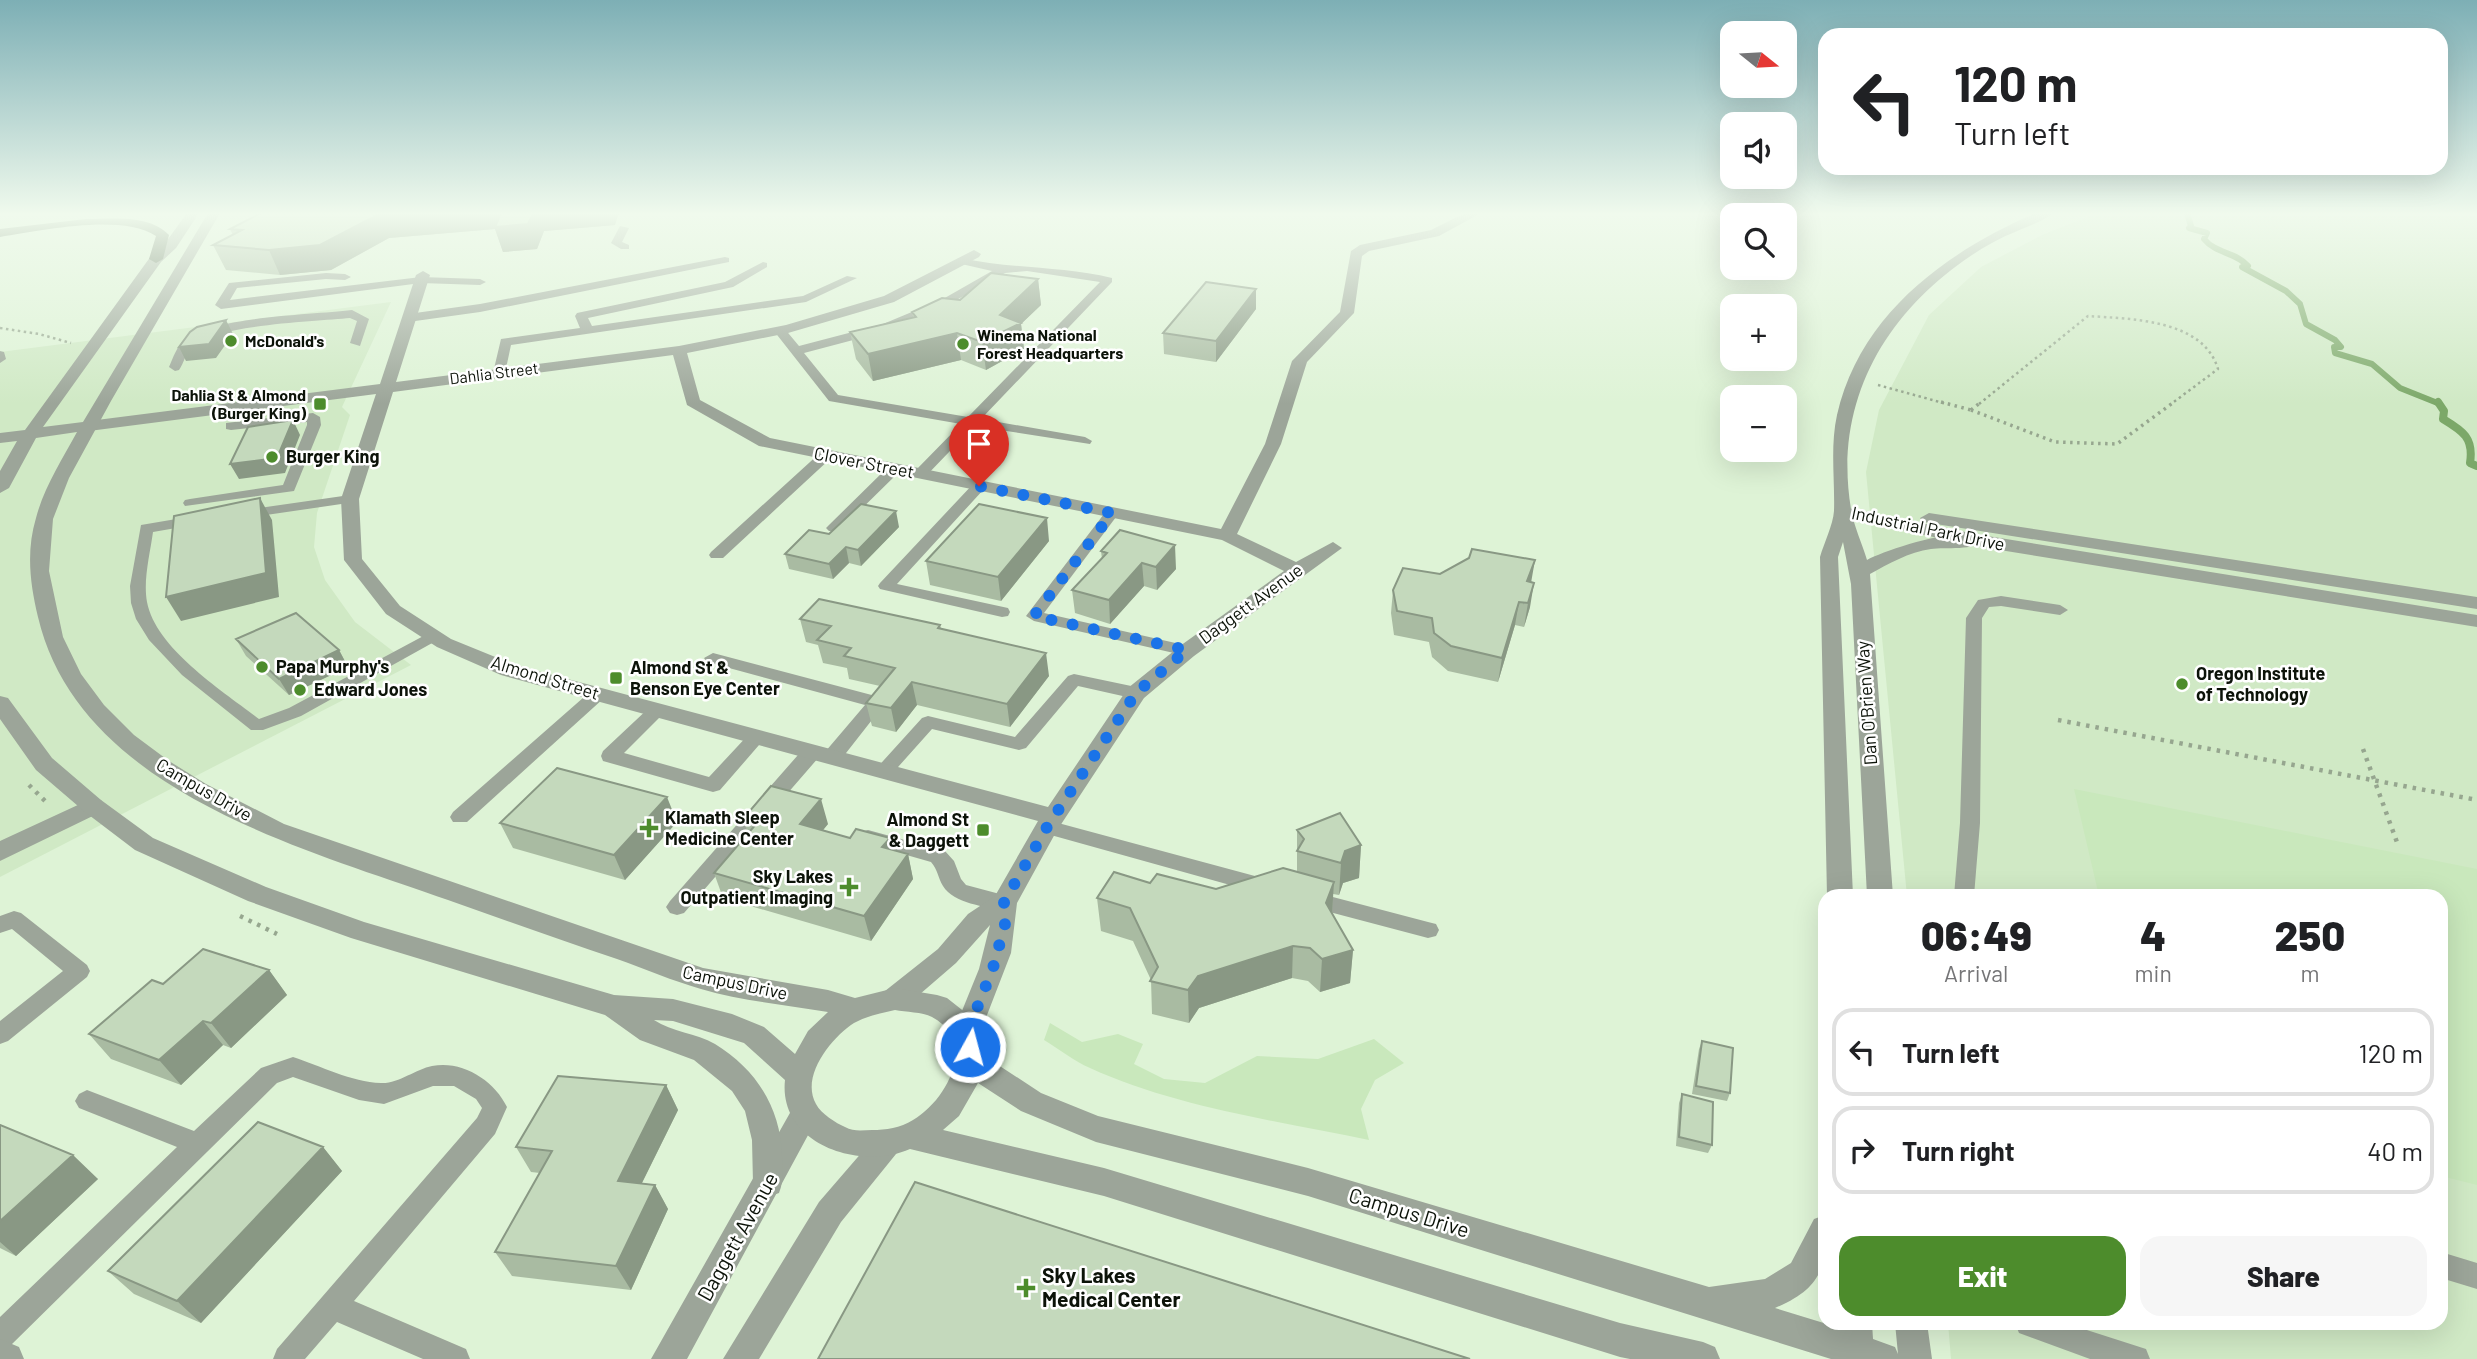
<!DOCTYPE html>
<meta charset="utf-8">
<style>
:root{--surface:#fff;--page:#f6f6f6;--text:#202124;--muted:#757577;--line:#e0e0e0;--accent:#4d8c2c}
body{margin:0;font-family:Barlow,sans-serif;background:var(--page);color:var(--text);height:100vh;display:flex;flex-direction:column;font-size:26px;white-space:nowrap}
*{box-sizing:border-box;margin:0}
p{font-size:23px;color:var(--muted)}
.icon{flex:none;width:38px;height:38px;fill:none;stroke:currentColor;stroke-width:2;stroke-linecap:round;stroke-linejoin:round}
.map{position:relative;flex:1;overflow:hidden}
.details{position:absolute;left:1818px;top:889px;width:630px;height:441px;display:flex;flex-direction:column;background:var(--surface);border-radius:21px;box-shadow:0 7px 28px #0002}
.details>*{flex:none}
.guide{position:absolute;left:1818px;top:28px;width:630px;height:147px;border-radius:21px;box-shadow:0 7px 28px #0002;background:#fff;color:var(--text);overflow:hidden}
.needle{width:46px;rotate:108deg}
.tools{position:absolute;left:1720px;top:21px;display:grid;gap:14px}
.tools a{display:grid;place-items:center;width:77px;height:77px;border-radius:14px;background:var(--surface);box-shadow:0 7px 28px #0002;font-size:35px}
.pin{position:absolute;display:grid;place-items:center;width:60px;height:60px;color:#fff;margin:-72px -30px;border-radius:50% 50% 50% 0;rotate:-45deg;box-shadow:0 0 7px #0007}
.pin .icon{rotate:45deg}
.me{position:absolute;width:77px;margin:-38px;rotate:7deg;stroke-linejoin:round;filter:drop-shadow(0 0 5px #0008)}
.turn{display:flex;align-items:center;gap:24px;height:147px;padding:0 21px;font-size:32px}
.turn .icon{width:91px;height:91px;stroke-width:2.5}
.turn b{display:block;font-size:49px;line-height:60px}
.eta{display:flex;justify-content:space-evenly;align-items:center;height:119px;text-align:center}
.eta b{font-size:42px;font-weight:800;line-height:49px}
.cta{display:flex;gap:14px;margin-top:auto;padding:14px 21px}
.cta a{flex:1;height:80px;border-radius:21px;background:var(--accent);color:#fff;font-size:28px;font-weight:800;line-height:80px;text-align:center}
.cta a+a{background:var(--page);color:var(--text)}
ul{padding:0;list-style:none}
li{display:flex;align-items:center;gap:21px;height:88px;margin:0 14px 10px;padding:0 7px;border:4px solid var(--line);border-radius:21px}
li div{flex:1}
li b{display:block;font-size:26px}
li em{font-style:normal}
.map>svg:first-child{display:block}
</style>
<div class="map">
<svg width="2477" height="1359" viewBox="0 0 2477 1359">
<rect width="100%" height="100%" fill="#def3d6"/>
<!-- built -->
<path fill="#d0e9c5" d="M2098,213H2477V1359H1951L1948,1323H2441V896H1907L1866,472L1879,410L1929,315L1981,267L2042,235Z
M391,302L342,407L350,415L317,513L314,547L325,580L355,622L411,665L0,877V352Z"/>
<!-- green -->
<path fill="#c9e8bc" d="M2074,789L2477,869V1185L2441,1176V896H2099Z
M1050,1023L1082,1042L1118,1034L1143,1044L1134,1064L1164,1079L1205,1083L1257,1056L1318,1059L1374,1039L1404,1063L1375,1080L1361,1109L1369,1140C1278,1121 1175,1107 1090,1068C1074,1061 1059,1049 1044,1040Z"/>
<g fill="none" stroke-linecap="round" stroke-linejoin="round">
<!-- stream-far1 -->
<path stroke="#7ca869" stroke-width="6" d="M2187,213L2191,226L2189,228L2207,233L2204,239C2216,254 2236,252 2248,266L2242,267L2286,291L2300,304L2306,324L2335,340L2341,347H2334L2335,353L2372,364L2400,388L2440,404"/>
<!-- stream -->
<path stroke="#7ca869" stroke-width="8" d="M2438,402L2444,411L2443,419C2463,431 2474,438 2470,463L2477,466"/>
<!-- path-far2 -->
<path stroke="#96a68f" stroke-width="2.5" stroke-dasharray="2.5 3.5" stroke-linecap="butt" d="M0,328L39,334L71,343
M1878,385L1947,404
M1979,404L2088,316C2131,319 2203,319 2218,369L2171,404"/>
<!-- path-far1 -->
<path stroke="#96a68f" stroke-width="3.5" stroke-dasharray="2.5 4.5" stroke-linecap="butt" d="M1941,402L1971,410
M1971,410L2055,442L2117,444L2174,402
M1971,410L1981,402"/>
<!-- path -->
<path stroke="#96a68f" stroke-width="4.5" stroke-dasharray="3.5 6" stroke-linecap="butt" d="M2058,720L2477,800
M2363,749L2398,845
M29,785L47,803
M240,916L277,934"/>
<!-- service -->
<path fill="#9ca599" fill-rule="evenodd" d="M620,226L629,228L622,242L629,245V249H621L611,243Z
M725,257L729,258V262L480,312L408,322L402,318L408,314L480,304Z
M961,258C1011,269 1062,266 1112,278V282L981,419L1085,437L1092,441L1090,444L974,426L925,477H915V471L961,424L829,401L774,331L784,328L799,346L883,324L943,299L992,271L957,263V259ZM1027,271L1100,282L968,417L838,395L804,353L891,330L951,303L1005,273Z
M763,262L767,263V267L733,287L588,318L592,326L803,296L847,276L857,278L806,302L511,345L505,373L499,377L493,373L501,339L580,328L575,316L577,313L725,282Z
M326,273L345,274L351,277L345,280L326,279L237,288L230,300L421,277L480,279L486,282L480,285L421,283L221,309L215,305L229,283Z
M352,310L369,319L360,346L350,343L357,321L350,318C318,321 213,325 192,346C186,352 184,363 179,370L175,371L169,367C173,358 177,345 186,339C218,316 311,315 352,310Z
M0,351L4,352L6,359L0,363Z
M313,413L320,417L321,425L294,491L185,506L183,503L185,500L190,499L283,485L307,425V422L231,430L226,429V423Z
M826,451L833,455L831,458L723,558H711L709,555L711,552L821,452Z
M894,465L901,469L899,472L839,531H829L826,528L829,525L889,466Z
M979,482L986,486L984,489L897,584L1008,608L1010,612L1008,616L1002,617L880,589L878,586L880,583L974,483Z
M350,495L357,499L355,502L246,518L239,514L246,510Z
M1112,509L1119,513L1044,613L1193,647L1196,651L1193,655L1187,656L1034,621L1026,616L1107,510Z
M194,516L202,521L199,524L153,532C150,554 143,580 147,602C156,649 223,691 259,719L289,708L429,633H441L443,637L301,716L263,730H251L182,675L149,640L136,619L131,603L130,586L141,525Z
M2001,596L2060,605L2068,610L2060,615L2001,606L1989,607L1982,618L1980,823L1974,896H1954L1960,823L1966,618L1978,600Z
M713,653L883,698L886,702L839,762H825L823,757L825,752L865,705L707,662L704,658Z
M1074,674L1136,687L1145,693L1136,699L1078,686L1026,748L1019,750L932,729L890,776H876L874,771L922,718L928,716L1015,737L1068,676Z
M598,688L604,690L607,694L604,698L467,822H453L450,817L453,812L592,690Z
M657,704L666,710L663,714L624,753L709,777L750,733H764L766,737L720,790L713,792L603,761L601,756L603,751L651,706Z
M812,746L819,747L821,752L819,757L684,913L677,915L670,913L666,907L670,901L805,747Z
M1047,820L1266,879L1273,881L1276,887L1273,893L1266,895L1040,832L1037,827L1040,822Z
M868,830L945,851L954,861L961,879L966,885L1011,897L1014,903L1011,909L1004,911C985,906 954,904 943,886C938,878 938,870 931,862L861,842L858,837L861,832Z
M1310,891L1428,922L1436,924L1439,930L1436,936L1428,938L1303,905L1300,899L1303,893Z
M14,911L21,913L87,965L90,971L87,977L8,1041L0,1044V1021L63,971L12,929L0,933V916Z
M293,1057C321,1066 351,1082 381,1083C398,1084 416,1069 432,1066C462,1060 494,1080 507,1107L495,1134L354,1301L466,1349L470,1359H423L337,1322L305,1359H273L277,1349L477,1118L482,1108L476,1099L454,1086H433L384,1104L359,1100L293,1077L277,1083L10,1346L0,1350V1317L177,1147L79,1108L75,1101L79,1094L87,1090L194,1131L261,1068Z
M2441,1252L2477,1263V1289L2441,1278Z
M2015,1323H2065L2146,1349L2150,1359H2090L2019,1333Z"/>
<!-- minor -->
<path fill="#9ca599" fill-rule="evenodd" d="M1465,213H1481L1439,236L1369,251L1362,256L1354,313L1307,362L1281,444L1237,534L1296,562L1333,542L1342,548L1194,656L1144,698L1056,832L1017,903L1011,953L977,1041L967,1045L957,1041L953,1033L979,969L990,925L956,963L905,1007L895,1010L885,1007L882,999L885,991L938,949L968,914L995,896L1038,821L501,675L437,647L386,614L344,560L341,499L376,394L89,431L81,426L89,421L380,384L416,275L423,271L430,275L396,382L679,346L786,325L884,296L974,250L981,254L979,257L894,302L788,333L687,353L700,400L770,438L1221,529L1265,444L1292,361L1340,312L1351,251L1360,245L1431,230ZM673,355L687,405L759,446L1222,540L1284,571L1180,646L1128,688L1048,807L515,665L451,639L400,606L362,559L359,499L393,392Z
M1843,507L1975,534L2477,615V627L1975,546L1837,516L1834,512Z
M1929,513L2477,597V609L1923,522L1920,518Z
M93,798L101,800L105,806L101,812L0,861V841Z
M805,1100L815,1104L820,1113L687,1359H651L795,1104Z
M886,1132L896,1136L901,1145L896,1154L841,1222L759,1359H723L819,1202L876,1136Z
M0,1339L19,1347L24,1359H0Z"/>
<!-- tertiary -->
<path fill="#9ca599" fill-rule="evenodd" d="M187,213H199L176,248L161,262L43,427L83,422L208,213H220L111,401L69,478L53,519L49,571L63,637L81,674L104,705L134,735L169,761L206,784L284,824L703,968L828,990L855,998L895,988L937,995L947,998L971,1017L984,1050L983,1055L1041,1093L1098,1116L1308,1168L1709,1287L1765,1279L1791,1263L1814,1219L1825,1215C1827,1264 1825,1287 1775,1308L1840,1328V1323H1872L1873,1339L1895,1347L1898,1354L1895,1323H1927L1932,1359H1831L1308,1196L1096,1142L1021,1111L978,1083L959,1116L943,1130L1104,1168L1620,1323L1703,1342L1715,1347L1720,1359H1630L1620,1357L1104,1196L910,1149C861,1171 778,1145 785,1080L744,1043L673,1021L654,1020C672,1032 696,1033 715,1044C756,1069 781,1108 782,1156C783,1169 784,1180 779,1193L768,1197L757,1193L753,1183L752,1140L745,1111L732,1091L694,1060L640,1040L605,1015L351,938L248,901L135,850L85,812L36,770L0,719V696L8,698L52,758L101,800L153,838L266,887L364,922L614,995L673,999L732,1014L764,1027L795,1054L808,1031L828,1012C786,1005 742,1001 701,989C673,981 645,969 617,959C560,940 504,920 448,900C302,848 79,791 38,617C30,584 26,551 36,518C44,487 62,460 77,432L36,438L9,488L0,493V471L17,441L0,443V433L25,430L151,256L166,242ZM895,1010C906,1012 922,1012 932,1017C978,1042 947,1100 913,1120C900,1128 886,1130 872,1130C863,1130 854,1132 845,1127C836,1123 821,1114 816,1104C800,1076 832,1037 854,1023C867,1016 881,1013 895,1010Z
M2036,213H2053C2043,222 2027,226 2015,232C2000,238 1985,246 1972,255C1885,313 1833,402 1851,509C1854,527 1862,543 1867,560C1886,550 1968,522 1984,540C1975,551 1945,547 1931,549C1909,552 1888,564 1870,574L1893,896H1867L1851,584L1843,542L1838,557L1853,896H1827L1820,557C1824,543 1833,525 1834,511C1835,479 1830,447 1837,415C1860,314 1946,252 2036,213Z"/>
<!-- primary -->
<path fill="#5b6b55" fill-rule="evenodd" d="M86,219C113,219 149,214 169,235L163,259L156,263L149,259L156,236C120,213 41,231 0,237V229Z"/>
</g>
<!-- wall -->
<path fill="#a9bba2" d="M615,225L544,231L537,249L503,252L495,229L389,238L331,270L280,275L226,270L213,245L233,235L230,229Z
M1038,279L1041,305L1021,324L1024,349L986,370L961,360L873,381L856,359L850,332L913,317L912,312L960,300Z
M1256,289V309L1216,362L1164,354L1163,333Z
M899,527L861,566L849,563L833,579L789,569L785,554L829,534Z
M1049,541L1001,601L930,585L926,561Z
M1101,551L1176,569L1157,590L1144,586L1110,624L1075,613L1072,590L1102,559Z
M1440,574L1531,582L1530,607L1524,627L1515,625L1498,682L1448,671L1432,657L1429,642L1394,635L1391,613L1393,590Z
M800,619L940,625L941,628L1049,676L1010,727L917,705L896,732L872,726L866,703L880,686L849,679L847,668L823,663L818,645L806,642Z
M236,639L339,650L348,667L289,695L246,656Z
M743,819L828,824L822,830L908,854L913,879L871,941L723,898L714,873L748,834Z
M677,822L625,880L513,848L500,823Z
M1297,830L1361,845L1359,878L1343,883L1339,895L1333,894L1332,913L1353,950L1350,983L1320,992L1308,981L1292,978L1199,1008L1189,1023L1152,1014L1151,980L1133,941L1101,931L1097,898L1150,883L1216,889L1297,872Z
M269,970L287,995L231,1048L223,1045L181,1085L111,1059L89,1034L163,984Z
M1702,1041L1730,1093L1727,1101L1692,1094L1699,1049Z
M666,1085L678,1110L642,1183L655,1185L668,1209L631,1290L512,1276L495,1252L540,1173L531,1172L516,1147Z
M1682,1094L1712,1145L1708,1153L1676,1146L1679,1103Z
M0,1125L98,1179L16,1256L0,1248Z
M323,1147L342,1171L201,1323L134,1294L108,1271Z"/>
<!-- shaded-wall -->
<path fill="#899884" d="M391,213H619L615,225L544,231L537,249L503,252L495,229L389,238L331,270L280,275L269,250L379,214Z
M1038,279L1041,305L1021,324L1024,349L986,370L982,342L1000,315Z
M1256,289V309L1216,362V341Z
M226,320L233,334L216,358L186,361L179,347Z
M957,333L961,360L873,381L868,354Z
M293,420L300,435L285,473L239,479L230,464Z
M260,498L272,520L279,597L181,621L166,597Z
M896,511L899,527L861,566L858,550Z
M1047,518L1049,541L1001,601L998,577Z
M1175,545L1176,569L1157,590L1156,567Z
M846,547L849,563L833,579L829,564Z
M1535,560L1531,583L1523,605L1527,581Z
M1142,563L1144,586L1110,624L1109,600Z
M1534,583L1530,607L1524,627L1528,603Z
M1519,602L1515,625L1498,682L1502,658Z
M339,650L348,667L289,695L279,679Z
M1046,653L1049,676L1010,727L1007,704Z
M912,682L917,705L896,732L891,708Z
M667,797L677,822L625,880L614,855Z
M821,799L828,824L808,849L800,824Z
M890,838L896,863L882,847Z
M1361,845L1359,878L1343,883L1339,895L1341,863L1345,851Z
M908,854L913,879L871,941L864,916Z
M1334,882L1332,914L1326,903Z
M1293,946L1292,978L1199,1008L1189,1023L1188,990L1198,976Z
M1353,950L1350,983L1320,992L1322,959Z
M269,970L287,995L231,1048L211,1023Z
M203,1021L223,1045L181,1085L159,1060Z
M666,1085L678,1110L631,1205L618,1181Z
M323,1147L342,1171L201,1323L177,1301Z
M73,1155L98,1179L16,1256L0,1242V1221Z
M655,1185L668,1209L631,1290L616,1266Z"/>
<!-- building -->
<path fill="#c4d9bc" stroke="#899884" stroke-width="2" d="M261,213H391L379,214L320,245L269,250L213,245L242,230L230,229Z
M501,213H533L528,224L495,227Z
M991,273L1038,279L1000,315L1021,323L982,342L957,333L868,354L850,332L916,317L912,312L942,298L960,300Z
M1206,282L1256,289L1216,341L1163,333Z
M226,320L209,344L179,347L190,332L197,327Z
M293,420L277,458L230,464L248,427Z
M260,498L266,573L166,597L174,516Z
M861,504L896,511L858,550L846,547L829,564L785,554L809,530L829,534Z
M979,504L1047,518L998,577L926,561Z
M1120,530L1175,545L1156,567L1142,563L1109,600L1072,590L1107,553L1101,551Z
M1472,549L1535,560L1527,581L1534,583L1528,603L1519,602L1502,658L1451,646L1434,633L1432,618L1397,611L1393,590L1403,568L1440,574L1469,558Z
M819,599L940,625L938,628L1046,653L1007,704L912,682L891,708L866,703L895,668L844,656L851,648L817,640L831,626L800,619Z
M296,613L339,650L279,679L236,639Z
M557,768L667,797L614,855L500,823Z
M771,786L821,799L800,824L850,838L856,829L890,838L882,847L908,854L864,916L714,873L757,823L743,819Z
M1340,813L1361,845L1345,851L1341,863L1297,851L1304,839L1297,830Z
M1283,868L1334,882L1326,903L1353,950L1322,959L1310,948L1293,946L1198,976L1188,990L1150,981L1158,967L1130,908L1097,898L1114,872L1150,883L1157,874L1216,889Z
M203,949L269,970L211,1023L203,1021L159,1060L89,1034L152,980L163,984Z
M1702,1041L1733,1048L1730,1093L1696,1086Z
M558,1076L666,1085L618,1181L655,1185L616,1266L495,1252L552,1151L516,1147Z
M1682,1094L1713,1102L1712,1145L1679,1137Z
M258,1122L323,1147L177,1301L108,1271Z
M0,1125L73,1155L0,1221Z
M915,1182L1470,1359H818Z"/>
<!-- sky -->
<linearGradient id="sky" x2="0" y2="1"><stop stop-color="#7dafb5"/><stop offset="0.53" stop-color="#f0faed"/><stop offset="1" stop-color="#f0faed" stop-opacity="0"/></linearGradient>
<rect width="2477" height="404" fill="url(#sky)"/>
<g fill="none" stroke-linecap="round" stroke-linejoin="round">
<!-- route -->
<path stroke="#1a73e8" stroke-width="12" stroke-dasharray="0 21.6" d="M970,1047L967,1033L993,968L1005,924L1004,902L1047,827L1136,693L1187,650L1034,616L1112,513L979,486"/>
</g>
<!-- markers -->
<g fill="#4d8c2c" stroke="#fff" stroke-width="2.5">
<circle cx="231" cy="341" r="7"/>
<circle cx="963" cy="344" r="7"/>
<rect x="313" y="397" width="14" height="14" rx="3.5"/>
<circle cx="272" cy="457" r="7"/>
<circle cx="262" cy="667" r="7"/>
<rect x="609" y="671" width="14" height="14" rx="3.5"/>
<circle cx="2182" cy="684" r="7"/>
<circle cx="300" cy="690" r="7"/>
<path d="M645.5 817.5h7v7h7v7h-7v7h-7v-7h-7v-7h7z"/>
<rect x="976" y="823" width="14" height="14" rx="3.5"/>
<path d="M845.5 876.5h7v7h7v7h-7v7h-7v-7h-7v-7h7z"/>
<path d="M1022.5 1277.5h7v7h7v7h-7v7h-7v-7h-7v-7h7z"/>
</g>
<g text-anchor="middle" stroke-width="5" stroke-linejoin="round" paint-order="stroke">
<!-- far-poi labels -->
<g font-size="16" font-weight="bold" fill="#0c1309" stroke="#fff" text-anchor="start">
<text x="977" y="341">Winema National<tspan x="977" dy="18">Forest Headquarters</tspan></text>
<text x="245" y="347">McDonald's</text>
<text x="306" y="401" text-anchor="end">Dahlia St &amp; Almond<tspan x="306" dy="18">(Burger King)</tspan></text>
</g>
<!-- far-street labels -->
<g font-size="16" fill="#0c1309" stroke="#fff">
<text transform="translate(494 373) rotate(-7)" y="6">Dahlia Street</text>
</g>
<!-- poi labels -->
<g font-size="18" font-weight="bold" fill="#0c1309" stroke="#fff" text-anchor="start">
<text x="286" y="463">Burger King</text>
<text x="276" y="673">Papa Murphy's</text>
<text x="630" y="674">Almond St &amp;<tspan x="630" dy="21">Benson Eye Center</tspan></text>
<text x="2196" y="680">Oregon Institute<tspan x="2196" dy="21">of Technology</tspan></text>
<text x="314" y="696">Edward Jones</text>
<text x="665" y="824">Klamath Sleep<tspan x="665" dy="21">Medicine Center</tspan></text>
<text x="969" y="826" text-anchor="end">Almond St<tspan x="969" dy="21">&amp; Daggett</tspan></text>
<text x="833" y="883" text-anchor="end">Sky Lakes<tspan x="833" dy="21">Outpatient Imaging</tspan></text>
</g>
<!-- street labels -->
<g font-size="18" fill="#0c1309" stroke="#fff">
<text transform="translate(864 463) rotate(11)" y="6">Clover Street</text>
<text transform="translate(1928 529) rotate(12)" y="6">Industrial Park Drive</text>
<text transform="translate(1251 604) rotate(-36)" y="6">Daggett Avenue</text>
<text transform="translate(545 678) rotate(17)" y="6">Almond Street</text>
<text transform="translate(1867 703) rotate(-94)" y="6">Dan O'Brien Way</text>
<text transform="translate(204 790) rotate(30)" y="6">Campus Drive</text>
<text transform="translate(735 983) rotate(12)" y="6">Campus Drive</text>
</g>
<!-- near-street labels -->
<g font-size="21" fill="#0c1309" stroke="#fff">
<text transform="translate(1409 1213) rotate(17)" y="7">Campus Drive</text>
<text transform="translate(738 1237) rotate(-61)" y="7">Daggett Avenue</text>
</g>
<!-- near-poi labels -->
<g font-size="21" font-weight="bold" fill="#0c1309" stroke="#fff" text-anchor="start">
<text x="1042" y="1283">Sky Lakes<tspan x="1042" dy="24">Medical Center</tspan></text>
</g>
</g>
</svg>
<div class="tools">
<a><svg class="needle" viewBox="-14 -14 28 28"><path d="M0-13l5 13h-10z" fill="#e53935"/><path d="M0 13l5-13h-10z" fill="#757577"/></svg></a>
<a><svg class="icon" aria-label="sound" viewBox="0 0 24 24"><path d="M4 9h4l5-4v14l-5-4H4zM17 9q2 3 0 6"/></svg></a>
<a><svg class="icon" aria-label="search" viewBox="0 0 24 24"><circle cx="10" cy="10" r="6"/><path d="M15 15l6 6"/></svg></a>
<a>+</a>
<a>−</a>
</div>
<div class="pin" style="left:979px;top:486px;background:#d93025"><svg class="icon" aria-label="arrive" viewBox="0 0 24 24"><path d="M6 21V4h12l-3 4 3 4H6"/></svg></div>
<svg class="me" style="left:970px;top:1047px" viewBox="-20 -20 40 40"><circle r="17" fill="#1a73e8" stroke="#fff" stroke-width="3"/><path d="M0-11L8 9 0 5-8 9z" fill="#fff"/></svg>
<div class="guide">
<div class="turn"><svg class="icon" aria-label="left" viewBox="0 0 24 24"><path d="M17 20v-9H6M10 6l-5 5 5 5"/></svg><div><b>120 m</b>Turn left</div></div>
</div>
<section class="details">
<div class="eta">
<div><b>06:49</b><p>Arrival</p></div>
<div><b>4</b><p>min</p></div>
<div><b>250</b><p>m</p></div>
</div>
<ul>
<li><svg class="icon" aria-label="left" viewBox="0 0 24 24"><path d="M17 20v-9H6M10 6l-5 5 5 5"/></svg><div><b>Turn left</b></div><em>120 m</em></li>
<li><svg class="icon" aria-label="right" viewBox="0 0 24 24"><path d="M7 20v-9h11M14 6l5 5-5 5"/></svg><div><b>Turn right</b></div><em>40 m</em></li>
</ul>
<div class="cta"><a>Exit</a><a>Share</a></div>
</section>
</div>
